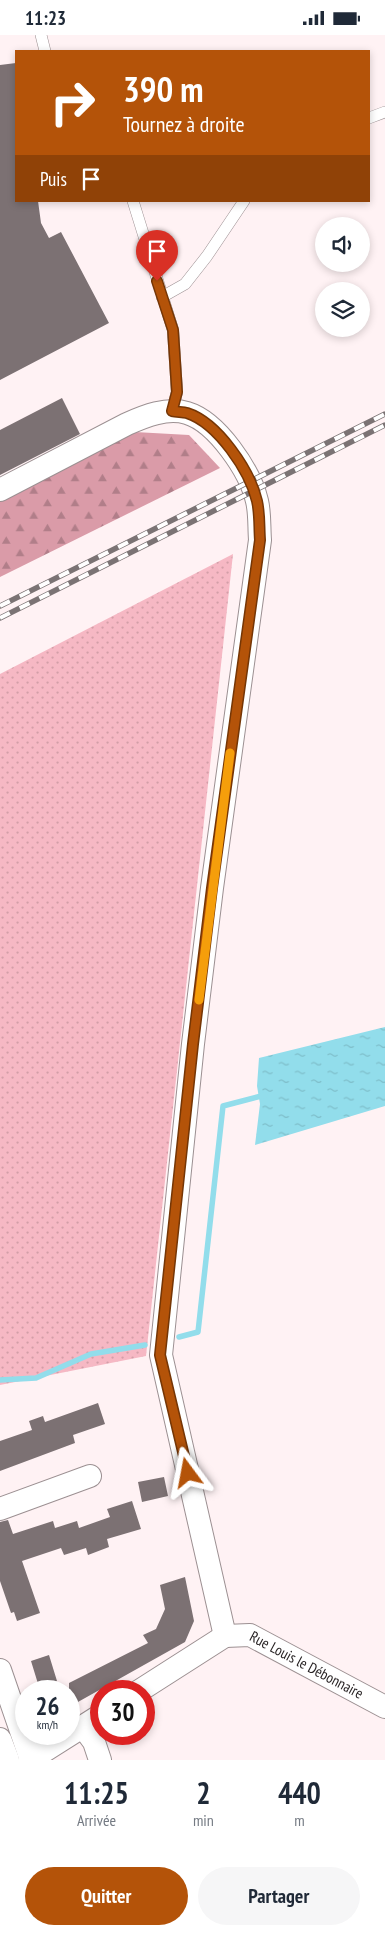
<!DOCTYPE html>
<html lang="fr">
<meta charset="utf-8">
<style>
:root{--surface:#fff;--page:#f6f6f7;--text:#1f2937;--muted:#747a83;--accent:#b45309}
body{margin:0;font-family:"PT Sans Narrow",sans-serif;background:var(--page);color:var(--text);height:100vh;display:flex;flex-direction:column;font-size:19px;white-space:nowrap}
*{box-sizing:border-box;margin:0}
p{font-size:16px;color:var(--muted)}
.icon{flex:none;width:28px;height:28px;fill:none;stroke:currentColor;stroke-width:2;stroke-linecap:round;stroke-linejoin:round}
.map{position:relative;height:1725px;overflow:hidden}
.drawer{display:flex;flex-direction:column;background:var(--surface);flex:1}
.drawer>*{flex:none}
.hud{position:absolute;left:15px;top:15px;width:355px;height:152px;border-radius:0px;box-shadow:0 2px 8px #0003;background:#b45309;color:#fff;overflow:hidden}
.controls{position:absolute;left:315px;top:182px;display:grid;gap:10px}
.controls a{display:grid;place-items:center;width:55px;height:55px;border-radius:50%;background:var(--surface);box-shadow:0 2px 8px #0003;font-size:25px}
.speed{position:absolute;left:15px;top:1645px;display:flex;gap:10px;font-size:25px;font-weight:700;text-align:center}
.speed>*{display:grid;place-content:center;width:65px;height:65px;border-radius:50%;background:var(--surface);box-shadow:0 2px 8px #0003;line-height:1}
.speed small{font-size:12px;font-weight:400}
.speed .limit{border:8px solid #d22;background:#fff;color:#111}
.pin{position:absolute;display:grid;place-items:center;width:42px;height:42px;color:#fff;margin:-51px -21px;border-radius:50% 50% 50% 0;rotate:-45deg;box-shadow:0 0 5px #0007}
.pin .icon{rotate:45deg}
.me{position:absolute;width:55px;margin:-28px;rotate:347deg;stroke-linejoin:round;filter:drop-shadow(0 0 4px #0008)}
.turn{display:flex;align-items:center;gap:18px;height:105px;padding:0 25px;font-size:22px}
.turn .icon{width:65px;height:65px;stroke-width:2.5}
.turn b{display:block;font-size:35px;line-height:42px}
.then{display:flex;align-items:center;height:48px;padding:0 25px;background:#0003;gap:10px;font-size:19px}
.eta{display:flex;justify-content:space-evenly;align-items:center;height:85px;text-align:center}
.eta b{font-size:30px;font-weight:600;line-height:35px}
.action{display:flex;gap:10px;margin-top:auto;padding:10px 25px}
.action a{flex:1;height:58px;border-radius:30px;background:var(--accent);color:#fff;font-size:20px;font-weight:600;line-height:58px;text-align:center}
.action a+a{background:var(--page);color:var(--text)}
.status{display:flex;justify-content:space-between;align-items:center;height:35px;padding:0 25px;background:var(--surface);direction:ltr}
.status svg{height:14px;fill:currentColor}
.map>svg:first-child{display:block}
</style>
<div class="status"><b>11:23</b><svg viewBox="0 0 49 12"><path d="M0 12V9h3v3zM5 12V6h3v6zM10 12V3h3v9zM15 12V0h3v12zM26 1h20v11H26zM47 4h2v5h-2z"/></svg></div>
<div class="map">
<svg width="385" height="1725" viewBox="0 0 385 1725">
<defs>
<pattern id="grass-dots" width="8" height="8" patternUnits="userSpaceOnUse" patternTransform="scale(1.25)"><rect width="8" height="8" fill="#f6b8c4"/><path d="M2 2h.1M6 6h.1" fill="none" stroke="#d39ea8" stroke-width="1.8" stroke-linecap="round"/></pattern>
<pattern id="forest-firs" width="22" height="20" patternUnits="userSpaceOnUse" patternTransform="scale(1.25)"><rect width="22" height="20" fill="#da9ba8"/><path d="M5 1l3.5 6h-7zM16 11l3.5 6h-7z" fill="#b17e89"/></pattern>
<pattern id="water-ripples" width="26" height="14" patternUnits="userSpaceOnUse" patternTransform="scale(1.25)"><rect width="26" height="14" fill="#92ddeb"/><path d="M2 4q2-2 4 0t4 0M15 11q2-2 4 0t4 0" fill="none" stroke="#7ebdc9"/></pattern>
</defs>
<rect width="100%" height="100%" fill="#fff2f4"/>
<!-- grass -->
<path fill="url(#grass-dots)" d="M233,519L146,1321L0,1350V639Z"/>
<!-- forest -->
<path fill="url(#forest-firs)" d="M135,397L189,400L220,433L0,542V466Z"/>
<!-- water -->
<path fill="url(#water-ripples)" d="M385,992V1071L255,1110L260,1069L257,1051L259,1023Z"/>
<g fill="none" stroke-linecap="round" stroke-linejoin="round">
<!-- stream -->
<path stroke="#92ddeb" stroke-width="5.5" d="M179,1302L198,1297L223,1071L265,1060
M0,1345L36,1343L91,1319L145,1310"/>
</g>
<!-- building -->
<path fill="#7c7173" d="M16,28V166H38L41,188L49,203L61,197L109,288L0,345V30Z
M62,363L80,399L0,440V395Z
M98,1368L105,1389L73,1400L75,1408L0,1436V1406L32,1395L29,1386L43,1381L45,1387Z
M164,1442L168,1461L142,1467L138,1447Z
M132,1466L141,1494L107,1504L109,1512L88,1520L86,1513L64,1520L61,1513L22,1526L40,1578L17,1586L14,1577L11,1578L0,1546V1487L8,1485L13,1499L53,1486L55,1493L77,1486L79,1493L110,1482L107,1474Z
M185,1542L194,1586L185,1607L69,1672V1648L148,1608L143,1600L156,1594L165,1574L160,1550Z
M49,1620L57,1646L39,1652L31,1626Z"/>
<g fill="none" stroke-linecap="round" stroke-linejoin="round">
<defs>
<path id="lane" d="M41,0L45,16
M369,83L385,77
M133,166L173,295L177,357L172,376
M162,262L185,249L207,221L244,166"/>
<g id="street">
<path d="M0,455L127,389C145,381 167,372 187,378C217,387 250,436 257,466C260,478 259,492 260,505L212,853L193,1009L161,1320L225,1601"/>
<path d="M0,1474L90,1441"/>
<path id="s1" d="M225,1601L250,1600L385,1672"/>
<path d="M0,1635L31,1725"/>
<path d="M139,1656L225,1601"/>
<path d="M83,1692L94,1707L100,1725"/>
<path d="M0,1704L8,1725"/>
<path d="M30,1725L101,1680"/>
</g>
</defs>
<!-- lane casing -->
<use href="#lane" stroke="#9c9092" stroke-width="12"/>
<!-- street casing -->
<use href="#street" stroke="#9c9092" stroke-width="24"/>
<!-- lane -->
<use href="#lane" stroke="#fff" stroke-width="11"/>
<!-- street -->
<use href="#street" stroke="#fff" stroke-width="22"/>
<defs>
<path id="rail" d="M0,571L385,379
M0,583L385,390"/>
</defs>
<!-- rail casing -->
<use href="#rail" stroke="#7b7374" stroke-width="5.5"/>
<!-- rail -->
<use href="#rail" stroke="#fff" stroke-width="4" stroke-dasharray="11" stroke-linecap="butt"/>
</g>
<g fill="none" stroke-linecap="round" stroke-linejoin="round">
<defs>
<path id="route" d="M157,246L173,295L177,357L172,376C177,377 183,377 187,378C218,388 250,436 257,466C260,479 259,492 260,505L212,853L193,1009L160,1320L188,1438"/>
</defs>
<!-- route casing -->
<use href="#route" stroke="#753606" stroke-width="12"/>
<!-- route -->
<use href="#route" stroke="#b45309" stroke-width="9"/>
<!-- slow -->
<path stroke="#f59e0b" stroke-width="9" d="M199,965L230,718"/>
</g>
<g text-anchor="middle" stroke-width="4.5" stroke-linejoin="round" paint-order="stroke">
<!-- street labels -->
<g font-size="15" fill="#282324" stroke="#fff">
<text dy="5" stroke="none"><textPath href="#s1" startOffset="89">Rue Louis le Débonnaire</textPath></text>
</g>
</g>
</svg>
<div class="controls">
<a><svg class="icon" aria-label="sound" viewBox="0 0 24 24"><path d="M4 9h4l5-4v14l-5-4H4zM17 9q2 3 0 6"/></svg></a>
<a><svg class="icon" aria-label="layers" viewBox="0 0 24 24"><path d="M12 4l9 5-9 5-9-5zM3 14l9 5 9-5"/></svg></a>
</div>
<div class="speed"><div>26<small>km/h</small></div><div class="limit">30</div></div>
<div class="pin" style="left:157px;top:246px;background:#d93025"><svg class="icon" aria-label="arrive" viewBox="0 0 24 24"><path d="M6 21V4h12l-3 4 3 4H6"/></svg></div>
<svg class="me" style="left:188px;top:1438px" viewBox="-20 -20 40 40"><path d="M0-17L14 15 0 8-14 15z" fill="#b45309" stroke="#fff" stroke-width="4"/></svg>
<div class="hud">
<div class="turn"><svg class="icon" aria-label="right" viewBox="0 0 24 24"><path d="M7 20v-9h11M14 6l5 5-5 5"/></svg><div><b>390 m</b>Tournez à droite</div></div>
<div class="then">Puis<svg class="icon" aria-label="arrive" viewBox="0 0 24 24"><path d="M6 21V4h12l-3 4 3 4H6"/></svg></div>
</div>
</div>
<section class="drawer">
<div class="eta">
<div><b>11:25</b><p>Arrivée</p></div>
<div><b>2</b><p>min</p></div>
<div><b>440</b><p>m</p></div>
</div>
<div class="action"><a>Quitter</a><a>Partager</a></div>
</section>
